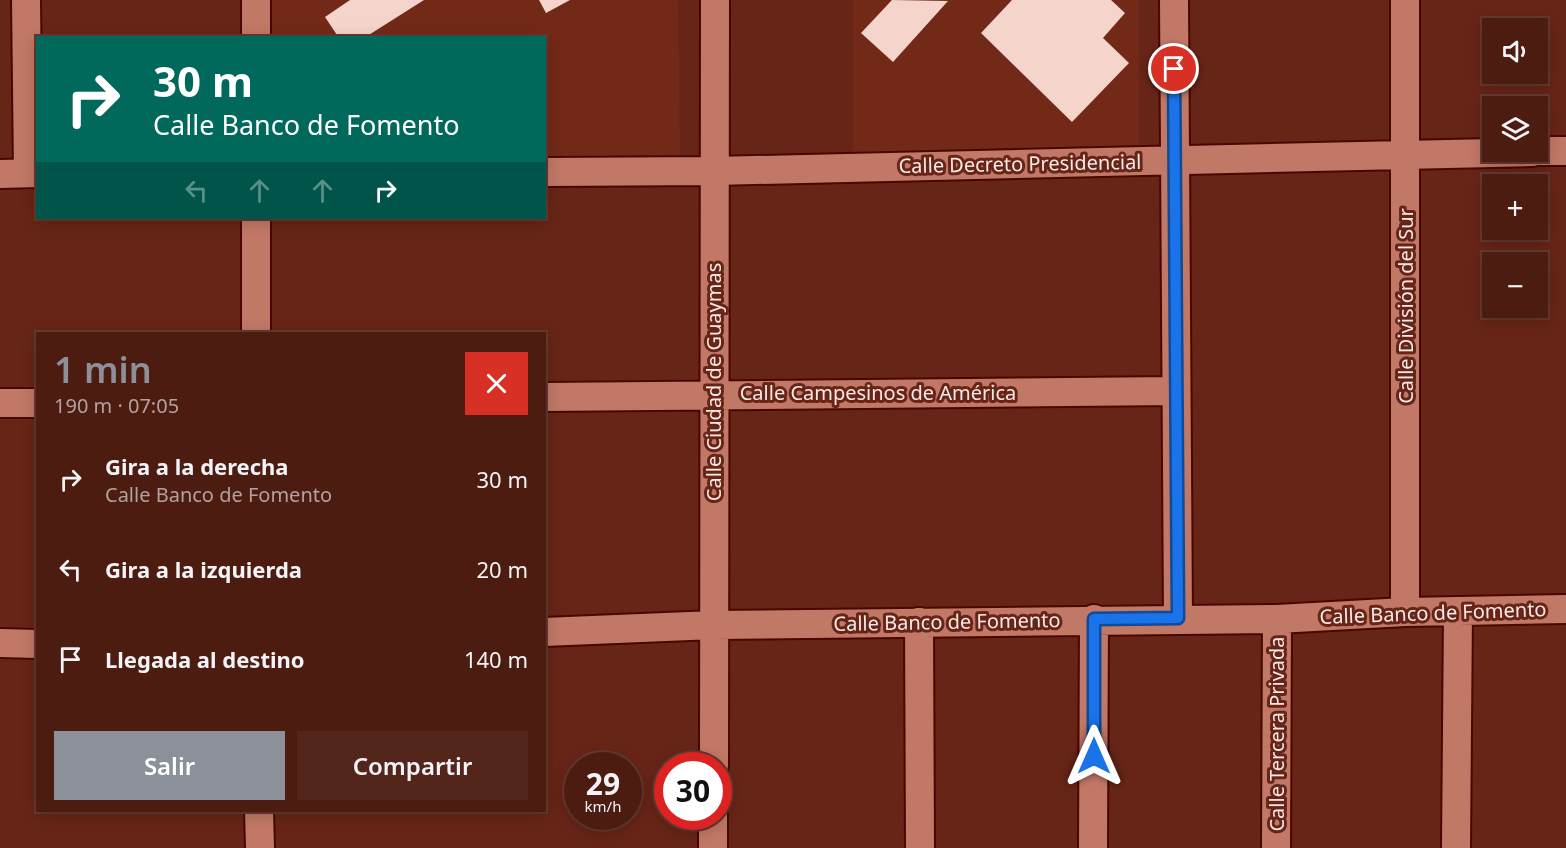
<!DOCTYPE html>
<html lang="es">
<meta charset="utf-8">
<style>
:root{--surface:#4d1c11;--page:#54251a;--text:#f1f3f6;--muted:#b3a19f;--line:#643a31;--accent:#8c9099}
body{margin:0;font-family:"Noto Sans",sans-serif;background:var(--page);color:var(--text);height:100vh;display:flex;flex-direction:column;font-size:22px;white-space:nowrap}
*{box-sizing:border-box;margin:0}
p{font-size:20px;color:var(--muted)}
.icon{flex:none;width:33px;height:33px;fill:none;stroke:currentColor;stroke-width:2;stroke-linecap:round;stroke-linejoin:round}
.map{position:relative;flex:1;overflow:hidden}
.details{position:absolute;left:36px;top:332px;width:510px;height:480px;display:flex;flex-direction:column;background:var(--surface);border-radius:0px;box-shadow:0 3px 15px #0003,0 0 0 2px var(--line)}
.details>*{flex:none}
.banner{position:absolute;left:36px;top:36px;width:510px;height:183px;border-radius:0px;box-shadow:0 3px 15px #0003,0 0 0 2px var(--line);background:#00695c;color:#fff;overflow:hidden}
.buttons{position:absolute;left:1482px;top:18px;display:grid;gap:12px}
.buttons a{display:grid;place-items:center;width:66px;height:66px;border-radius:0px;background:var(--surface);box-shadow:0 3px 15px #0003,0 0 0 2px var(--line);font-size:30px}
.speed{position:absolute;left:564px;top:752px;display:flex;gap:12px;font-size:30px;font-weight:700;text-align:center}
.speed>*{display:grid;place-content:center;width:78px;height:78px;border-radius:50%;background:var(--surface);box-shadow:0 3px 15px #0003,0 0 0 2px var(--line);line-height:1}
.speed small{font-size:15px;font-weight:400}
.speed .limit{border:9px solid #d22;background:#fff;color:#111}
.pin{position:absolute;display:grid;place-items:center;width:51px;height:51px;color:#fff;margin:-26px;border:3px solid #fff;border-radius:50%;box-shadow:0 2px 6px #0007}
.me{position:absolute;width:66px;margin:-33px;rotate:0deg;stroke-linejoin:round;filter:drop-shadow(0 0 4px #0008)}
.turn{display:flex;align-items:center;gap:21px;height:126px;padding:0 18px;font-size:27px}
.turn .icon{width:78px;height:78px;stroke-width:2.5}
.turn b{display:block;font-size:42px;line-height:51px}
.lanes{display:flex;align-items:center;height:57px;padding:0 18px;background:#0003;justify-content:center;gap:30px;direction:ltr}
.lanes .off{opacity:.35}
.round{display:grid;place-items:center;flex:none;width:63px;height:63px;border-radius:0px;background:var(--page)}
.headline{display:flex;align-items:center;justify-content:space-between;height:102px;padding:0 18px}
h1{font-size:36px;font-weight:600;line-height:45px;color:var(--accent)}
.primary-button{display:flex;gap:12px;margin-top:auto;padding:12px 18px}
.primary-button a{flex:1;height:69px;border-radius:0px;background:var(--accent);color:#fff;font-size:24px;font-weight:600;line-height:69px;text-align:center}
.primary-button a+a{background:var(--page);color:var(--text)}
ul{padding:0;list-style:none}
li{display:flex;align-items:center;gap:18px;height:90px;padding:0 18px}
li div{flex:1}
li b{display:block;font-size:22px}
li em{font-style:normal}
.map>svg:first-child{display:block}
</style>
<div class="map">
<svg width="1566" height="848" viewBox="0 0 1566 848">
<rect width="100%" height="100%" fill="#672517"/>
<!-- built -->
<path fill="#732918" d="M266,0H678L680,157L545,160L544,38L266,37Z
M853,0H1139V160L853,158Z"/>
<!-- building -->
<path fill="#f5d4cc" d="M350,0H424L364,38H339L325,17Z
M539,0H570L546,13Z
M892,0L948,1L893,62L861,33Z
M1012,0H1111L1125,13L1103,38L1129,63L1072,122L981,33Z"/>
<g fill="none" stroke-linecap="round" stroke-linejoin="round">
<defs>
<path id="minor" d="M26,0L28,173
M1174,0L1178,618
M1405,0V612
M256,38V0
M1538,151H1566
M544,172L715,171L1532,152
M0,174L38,173
M256,218V333
M544,397L1175,391
M0,403H38
M919,622L920,848
M544,632L714,625L1277,619L1405,612L1566,609
M0,643L38,644
M714,765L715,0
M259,810L260,848
M713,848V816
M1093,848L1094,619
M1276,848L1277,619
M1456,848L1458,611"/>
</defs>
<!-- minor casing -->
<use href="#minor" stroke="#490700" stroke-width="32"/>
<!-- minor -->
<use href="#minor" stroke="#c27866" stroke-width="28"/>
</g>
<g fill="none" stroke-linecap="round" stroke-linejoin="round">
<defs>
<path id="route" d="M1094,756V619L1178,618L1174,69"/>
</defs>
<!-- route casing -->
<use href="#route" stroke="#114b97" stroke-width="15"/>
<!-- route -->
<use href="#route" stroke="#1a73e8" stroke-width="10"/>
</g>
<g text-anchor="middle" stroke-width="6" stroke-linejoin="round" paint-order="stroke">
<!-- street labels -->
<g font-size="20" fill="#f9e8e4" stroke="#672517">
<text transform="translate(1020 164) rotate(-1)" y="7">Calle Decreto Presidencial</text>
<text transform="translate(1406 306) rotate(-90)" y="7">Calle División del Sur</text>
<text transform="translate(714 382) rotate(-90)" y="7">Calle Ciudad de Guaymas</text>
<text x="878" y="400">Calle Campesinos de América</text>
<text transform="translate(1433 613) rotate(-2)" y="7">Calle Banco de Fomento</text>
<text transform="translate(947 622) rotate(-1)" y="7">Calle Banco de Fomento</text>
<text transform="translate(1277 734) rotate(-90)" y="7">Calle Tercera Privada</text>
</g>
</g>
</svg>
<div class="buttons">
<a><svg class="icon" aria-label="sound" viewBox="0 0 24 24"><path d="M4 9h4l5-4v14l-5-4H4zM17 9q2 3 0 6"/></svg></a>
<a><svg class="icon" aria-label="layers" viewBox="0 0 24 24"><path d="M12 4l9 5-9 5-9-5zM3 14l9 5 9-5"/></svg></a>
<a>+</a>
<a>−</a>
</div>
<div class="speed"><div>29<small>km/h</small></div><div class="limit">30</div></div>
<div class="pin" style="left:1174px;top:69px;background:#d93025"><svg class="icon" aria-label="arrive" viewBox="0 0 24 24"><path d="M6 21V4h12l-3 4 3 4H6"/></svg></div>
<svg class="me" style="left:1094px;top:756px" viewBox="-20 -20 40 40"><path d="M0-17L14 15 0 8-14 15z" fill="#1a73e8" stroke="#fff" stroke-width="4"/></svg>
<div class="banner">
<div class="turn"><svg class="icon" aria-label="right" viewBox="0 0 24 24"><path d="M7 20v-9h11M14 6l5 5-5 5"/></svg><div><b>30 m</b>Calle Banco de Fomento</div></div>
<div class="lanes"><svg class="icon off" aria-label="left" viewBox="0 0 24 24"><path d="M17 20v-9H6M10 6l-5 5 5 5"/></svg><svg class="icon off" aria-label="ahead" viewBox="0 0 24 24"><path d="M12 20V5M6 11l6-6 6 6"/></svg><svg class="icon off" aria-label="ahead" viewBox="0 0 24 24"><path d="M12 20V5M6 11l6-6 6 6"/></svg><svg class="icon" aria-label="right" viewBox="0 0 24 24"><path d="M7 20v-9h11M14 6l5 5-5 5"/></svg></div>
</div>
<section class="details">
<div class="headline"><div><h1>1 min</h1><p>190 m · 07:05</p></div><a class="round" style="background:#d93025;color:#fff"><svg class="icon" aria-label="close" viewBox="0 0 24 24"><path d="M6 6l12 12M18 6L6 18"/></svg></a></div>
<ul>
<li><svg class="icon" aria-label="right" viewBox="0 0 24 24"><path d="M7 20v-9h11M14 6l5 5-5 5"/></svg><div><b>Gira a la derecha</b><p>Calle Banco de Fomento</p></div><em>30 m</em></li>
<li><svg class="icon" aria-label="left" viewBox="0 0 24 24"><path d="M17 20v-9H6M10 6l-5 5 5 5"/></svg><div><b>Gira a la izquierda</b></div><em>20 m</em></li>
<li><svg class="icon" aria-label="arrive" viewBox="0 0 24 24"><path d="M6 21V4h12l-3 4 3 4H6"/></svg><div><b>Llegada al destino</b></div><em>140 m</em></li>
</ul>
<div class="primary-button"><a>Salir</a><a>Compartir</a></div>
</section>
</div>
